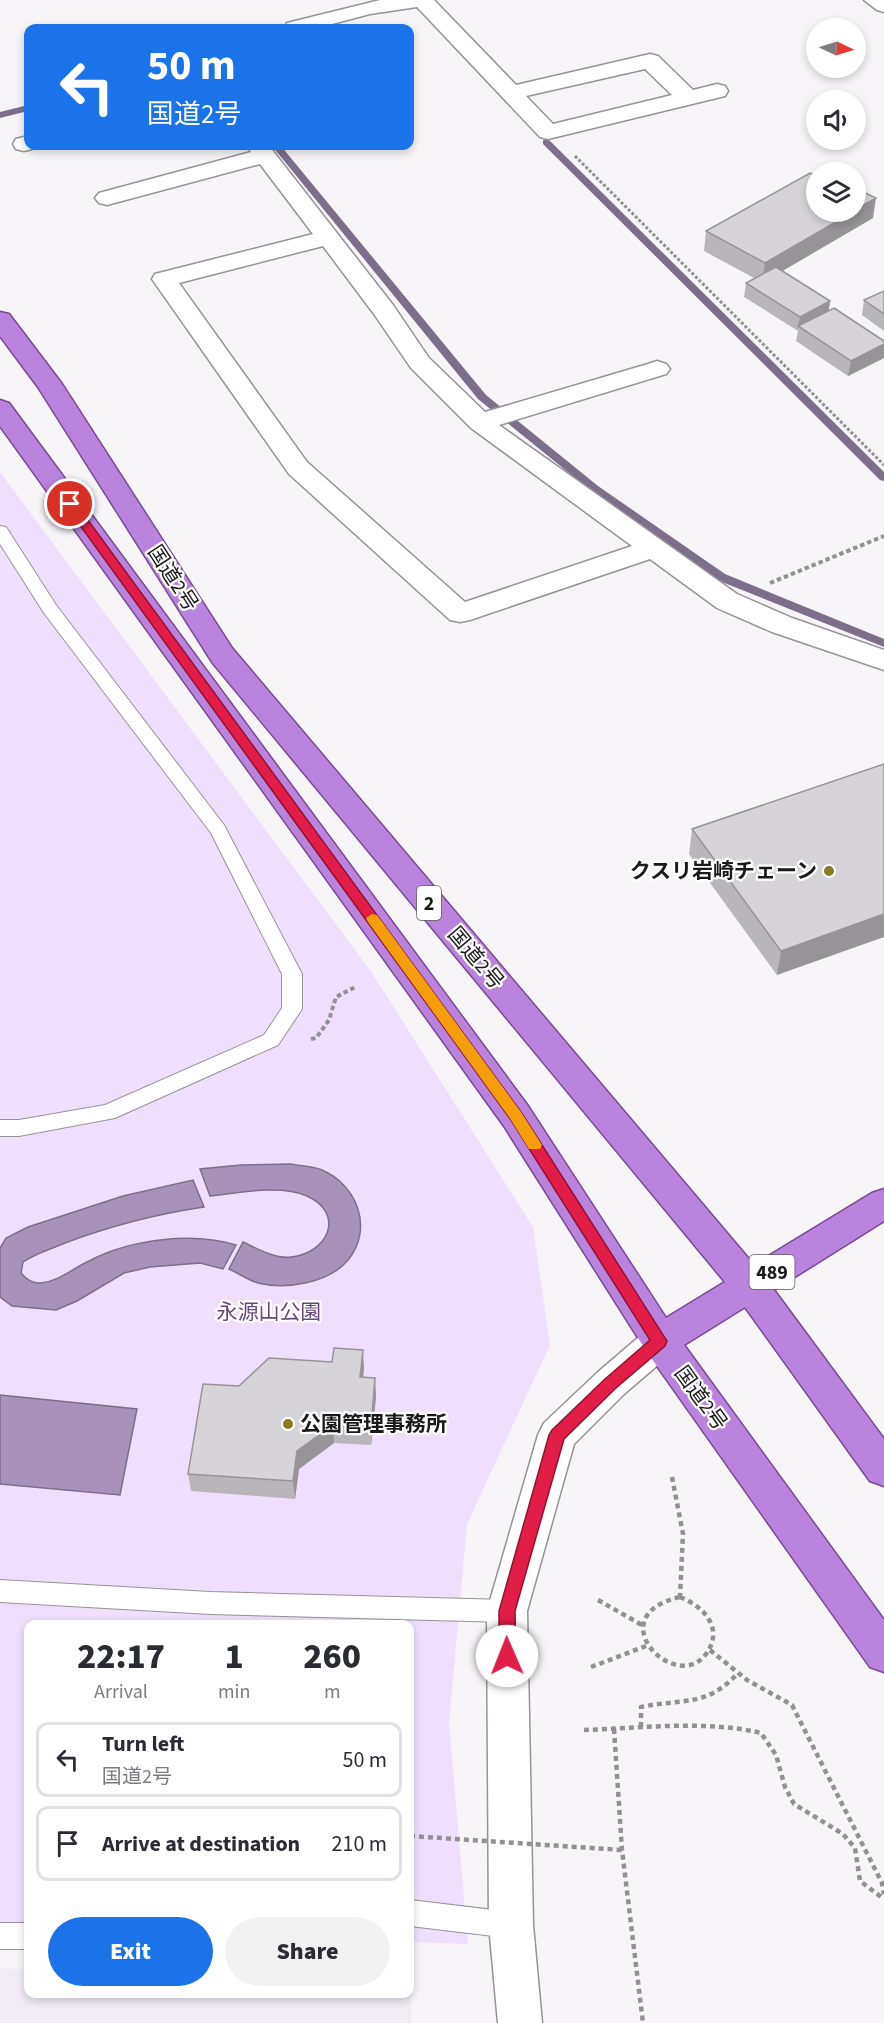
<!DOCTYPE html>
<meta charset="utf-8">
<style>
:root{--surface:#fff;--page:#f2f2f3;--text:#2b2b33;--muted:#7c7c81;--line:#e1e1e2;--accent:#1a73e8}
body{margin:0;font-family:"Source Sans 3","Noto Sans JP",sans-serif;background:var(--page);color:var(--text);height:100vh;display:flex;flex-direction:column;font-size:22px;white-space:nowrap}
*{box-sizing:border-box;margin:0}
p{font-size:20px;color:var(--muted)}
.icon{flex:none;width:33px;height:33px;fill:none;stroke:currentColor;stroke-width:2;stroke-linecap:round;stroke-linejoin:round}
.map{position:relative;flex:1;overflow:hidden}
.panel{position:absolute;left:24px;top:1620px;width:390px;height:378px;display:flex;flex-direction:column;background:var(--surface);border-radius:12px;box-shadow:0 3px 9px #0003}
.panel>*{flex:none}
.banner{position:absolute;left:24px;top:24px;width:390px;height:126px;border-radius:12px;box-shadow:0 3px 9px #0003;background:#1a73e8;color:#fff;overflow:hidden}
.needle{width:39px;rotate:94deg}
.tools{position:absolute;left:806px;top:18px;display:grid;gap:12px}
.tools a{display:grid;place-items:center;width:60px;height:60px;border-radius:50%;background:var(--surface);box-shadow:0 3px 9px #0003;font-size:30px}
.pin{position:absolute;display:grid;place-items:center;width:51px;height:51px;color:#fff;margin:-26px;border:3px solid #fff;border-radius:50%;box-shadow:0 2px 6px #0007}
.me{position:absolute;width:66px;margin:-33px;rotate:359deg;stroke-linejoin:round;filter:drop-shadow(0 0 4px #0008)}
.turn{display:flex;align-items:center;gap:21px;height:126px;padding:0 24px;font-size:27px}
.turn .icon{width:78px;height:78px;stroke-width:2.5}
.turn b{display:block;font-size:42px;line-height:51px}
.eta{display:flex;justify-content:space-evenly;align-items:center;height:102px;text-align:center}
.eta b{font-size:36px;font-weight:800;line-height:42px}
.cta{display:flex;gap:12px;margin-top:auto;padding:12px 24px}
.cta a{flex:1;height:69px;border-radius:36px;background:var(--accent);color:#fff;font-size:24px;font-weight:800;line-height:69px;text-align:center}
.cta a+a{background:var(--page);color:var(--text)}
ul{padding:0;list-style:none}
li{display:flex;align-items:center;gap:18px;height:75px;margin:0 12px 9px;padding:0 12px;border:3px solid var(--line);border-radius:12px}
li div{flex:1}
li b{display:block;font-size:22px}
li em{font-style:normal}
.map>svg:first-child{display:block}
</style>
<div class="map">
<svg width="884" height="2023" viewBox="0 0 884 2023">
<rect width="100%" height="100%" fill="#f7f5f8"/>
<!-- built -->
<path fill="#f1ebf6" d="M0,1968L28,1969V1994H410V1976H411V2023H0Z"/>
<!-- green -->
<path fill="#efdffd" d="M0,472L372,973L533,1227L550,1345L467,1524L449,1723L468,1944L410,1942V1624H28V1927L0,1926Z"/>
<!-- water -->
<path fill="#a892ba" stroke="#7d6e8a" stroke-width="1.5" d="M290,1164C300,1166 312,1166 322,1170C357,1185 374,1228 348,1260C329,1283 286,1290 258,1283C248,1280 238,1273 229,1269L243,1242C258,1249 275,1259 291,1257C328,1253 346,1214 307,1196C280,1184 238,1193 210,1196L200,1169L241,1165Z
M193,1180L204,1207C157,1214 110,1226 65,1243C51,1249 36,1253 23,1262L21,1273C26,1279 32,1284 41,1283C60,1281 73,1268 91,1260C132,1239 192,1232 236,1245L223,1269L200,1263L150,1267L124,1273L77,1301L56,1310L12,1306L0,1297V1248L6,1238L28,1227L123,1196Z
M0,1395L137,1409L120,1495L0,1484Z"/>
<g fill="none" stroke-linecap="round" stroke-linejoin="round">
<!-- stream -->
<path fill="#7d6e8a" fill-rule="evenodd" d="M28,105V111L0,118V112Z
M543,140H549L884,472V481L880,480L543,144Z
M272,146H281L486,395L598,486L725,574L884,639V647L717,580L590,490L478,399Z"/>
<defs>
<path id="service" d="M0,526L6,527L56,605L224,825L302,974V1009L278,1045L115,1118L19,1136H0V1120H19L105,1105L264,1035L282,1008V974L211,833L44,613L0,544Z
M0,1580L210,1592L507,1600L515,1603L519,1611L515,1619L507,1622L210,1614L0,1602Z
M410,1900L511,1912L520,1916L524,1925L520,1934L511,1938L410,1926Z
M0,1923H28V1949H0Z"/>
<path id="minor" d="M380,0H434L516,85L650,54L658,56L693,90L717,84L725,86L728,91L725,96L548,139L540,137L417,7L370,14L317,28H284L287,23ZM645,69L672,95L553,124L526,96Z
M28,136V146H38L36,148L24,151L16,149L13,144L16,139Z
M247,146H269L393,305L429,358L485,412L648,364L657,361L666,364L670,369L666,374L499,425L737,594L792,618L884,650V670L772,632L717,608L650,559L470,620L460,622L450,620L289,474L152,279L155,274L313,234L260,164L107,205L99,203L95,198L99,193L251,152ZM323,246L374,314L411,368L471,428L632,546L465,602L307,462L179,283Z"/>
<path id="tertiary" d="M864,0H884V12L877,10Z
M660,1325L673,1330L678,1341L673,1352L624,1394L574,1444L527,1611L533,1925L542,2023H498L489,1925L487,1611L538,1435L544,1423L598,1372L647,1330Z"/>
<path id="trunk" d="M0,312L9,314L62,384L232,648L754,1265L872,1193L884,1189V1221L774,1290L884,1439V1486L870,1481L745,1307L684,1345L884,1620V1672L870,1667L647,1352L504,1126L0,426V400L9,403L528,1106L666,1318L725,1282L212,662L38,387L0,336Z"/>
</defs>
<!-- service casing -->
<use href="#service" stroke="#959396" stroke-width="2"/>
<!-- minor casing -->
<use href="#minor" stroke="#959396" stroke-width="3"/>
<!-- tertiary casing -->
<use href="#tertiary" stroke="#959396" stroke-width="3"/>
<!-- trunk casing -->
<use href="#trunk" stroke="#774a94" stroke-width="3"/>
<!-- path-far2 -->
<path stroke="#919092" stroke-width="3" stroke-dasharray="3 2" stroke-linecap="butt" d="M575,156L884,465"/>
<!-- path-far1 -->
<path stroke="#919092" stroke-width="4" stroke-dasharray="4.5 3" stroke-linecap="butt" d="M770,583L884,536
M311,1039L316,1038L329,1020L336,997L357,986"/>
<!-- path -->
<path stroke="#919092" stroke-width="4.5" stroke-dasharray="5 4" stroke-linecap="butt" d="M672,1477L683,1534L680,1597
M680,1597C703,1606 725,1628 706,1654C676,1695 597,1616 680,1597Z
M598,1600L642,1625
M710,1650L747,1680L792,1705L882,1883L884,1894
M591,1667L646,1646
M641,1727V1707C683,1698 706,1708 738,1673
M614,1729L622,1850L643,2023
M584,1730C639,1728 708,1720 761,1733L776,1755L785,1787L794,1804L843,1834L855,1848L860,1881L884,1899"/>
<!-- service -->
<use href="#service" fill="#fff" fill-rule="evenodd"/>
<!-- minor -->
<use href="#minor" fill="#fff" fill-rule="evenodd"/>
<!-- tertiary -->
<use href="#tertiary" fill="#fff" fill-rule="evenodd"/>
<!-- trunk -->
<use href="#trunk" fill="#ba84de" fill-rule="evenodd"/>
<!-- path-bridge -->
<path stroke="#919092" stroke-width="4.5" stroke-dasharray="5 4" stroke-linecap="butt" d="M410,1836L622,1850"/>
</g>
<!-- wall -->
<path fill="#b8b6ba" d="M816,212L873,218L782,271L830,301L828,311L884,341V358L848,376L796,341L798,331L744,297L746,283L754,278L704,251L706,231Z
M884,291V331L862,315L864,300Z
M884,764L777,975L689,854L692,829Z
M364,1368L363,1378H375L376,1397L371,1445L334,1443L299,1469L295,1499L191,1491L188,1474L239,1386Z"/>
<!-- shaded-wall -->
<path fill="#969497" d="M876,198L873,218L762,283L765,263L853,212H855V210Z
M830,301L828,316L798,326L800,317Z
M884,344V358L848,376L851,361Z
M884,914V937L777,975L781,951Z
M363,1350L364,1368L361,1396L360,1377Z
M375,1378L376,1397L371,1445V1427Z
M333,1425L334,1443L299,1469L295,1499L293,1481L297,1451Z"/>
<!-- building -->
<path fill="#d6d4d8" stroke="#969497" stroke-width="1.5" d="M810,173L816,176V212H853L765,263L706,231Z
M855,188L876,198L855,210Z
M776,267L830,301L800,317L746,283Z
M884,291V314L864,300Z
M834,308L884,341V344L851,361L798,326Z
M884,764V914L781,951L692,829Z
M334,1348L363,1350L360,1377L375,1378L371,1427L333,1425L297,1451L293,1481L188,1474L203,1384L239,1386L269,1358L332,1362Z"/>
<!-- route -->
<path fill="#e11d48" stroke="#92132f" stroke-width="1.5" d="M70,500L74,501L521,1112L667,1341L665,1346L616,1388L564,1439L515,1611L516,1656L513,1662L507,1664L502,1662L499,1656V1611L549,1435L552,1430L605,1379L650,1340L511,1120L66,506V501Z"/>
<!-- slow -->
<path fill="#f59e0b" d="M372,914L377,915L521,1112L542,1145L540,1149H529L511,1120L368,922L366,918Z"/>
<!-- markers -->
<g fill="#887a1f" stroke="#fff" stroke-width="2">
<circle cx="829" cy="871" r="6"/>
<circle cx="288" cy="1424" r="6"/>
</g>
<g text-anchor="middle" stroke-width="4.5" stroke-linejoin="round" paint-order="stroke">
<!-- shield labels -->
<g fill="#fff" stroke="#5f5e5f" stroke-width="1.5">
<rect x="417" y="886" width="24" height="34" rx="4.5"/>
<rect x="749.5" y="1255" width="45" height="34" rx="4.5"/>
</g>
<g font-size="20" font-weight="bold" fill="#1a191a">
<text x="429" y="910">2</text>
<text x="772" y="1279">489</text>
</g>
<!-- street labels -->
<g font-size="21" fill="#1a191a" stroke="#fff">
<text transform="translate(173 578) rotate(57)" y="7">国道2号</text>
<text transform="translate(476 958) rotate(50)" y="7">国道2号</text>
<text transform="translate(701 1398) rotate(54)" y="7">国道2号</text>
</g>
<!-- poi labels -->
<g font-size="21" font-weight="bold" fill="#1a191a" stroke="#fff" text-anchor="end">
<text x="817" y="878">クスリ岩崎チェーン</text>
<text x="300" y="1431" text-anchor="start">公園管理事務所</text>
</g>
<!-- park labels -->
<g font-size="21" fill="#67477e" stroke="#fff">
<text x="269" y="1319">永源山公園</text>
</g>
</g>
</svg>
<div class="tools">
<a><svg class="needle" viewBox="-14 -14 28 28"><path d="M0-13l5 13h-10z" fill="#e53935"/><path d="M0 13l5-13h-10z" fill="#7c7c81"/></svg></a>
<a><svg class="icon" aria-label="sound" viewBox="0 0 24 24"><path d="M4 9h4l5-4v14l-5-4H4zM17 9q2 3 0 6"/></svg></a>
<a><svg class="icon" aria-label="layers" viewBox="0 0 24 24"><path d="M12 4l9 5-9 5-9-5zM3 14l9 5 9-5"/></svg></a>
</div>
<div class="pin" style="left:70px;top:504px;background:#d93025"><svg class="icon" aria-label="arrive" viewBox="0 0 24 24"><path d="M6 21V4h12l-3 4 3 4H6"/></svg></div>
<svg class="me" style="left:507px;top:1656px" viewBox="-20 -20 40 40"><circle r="19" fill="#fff"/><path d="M0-13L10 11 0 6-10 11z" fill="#e11d48"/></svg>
<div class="banner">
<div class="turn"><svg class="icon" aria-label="left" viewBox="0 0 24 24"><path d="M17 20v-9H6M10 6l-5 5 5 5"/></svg><div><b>50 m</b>国道2号</div></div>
</div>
<section class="panel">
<div class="eta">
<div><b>22:17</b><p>Arrival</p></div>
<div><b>1</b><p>min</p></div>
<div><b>260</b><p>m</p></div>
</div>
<ul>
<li><svg class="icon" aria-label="left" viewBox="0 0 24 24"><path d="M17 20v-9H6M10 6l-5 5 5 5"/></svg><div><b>Turn left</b><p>国道2号</p></div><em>50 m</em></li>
<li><svg class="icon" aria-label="arrive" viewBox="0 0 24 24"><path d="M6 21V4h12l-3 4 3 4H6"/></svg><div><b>Arrive at destination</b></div><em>210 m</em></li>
</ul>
<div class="cta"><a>Exit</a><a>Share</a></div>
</section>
</div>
